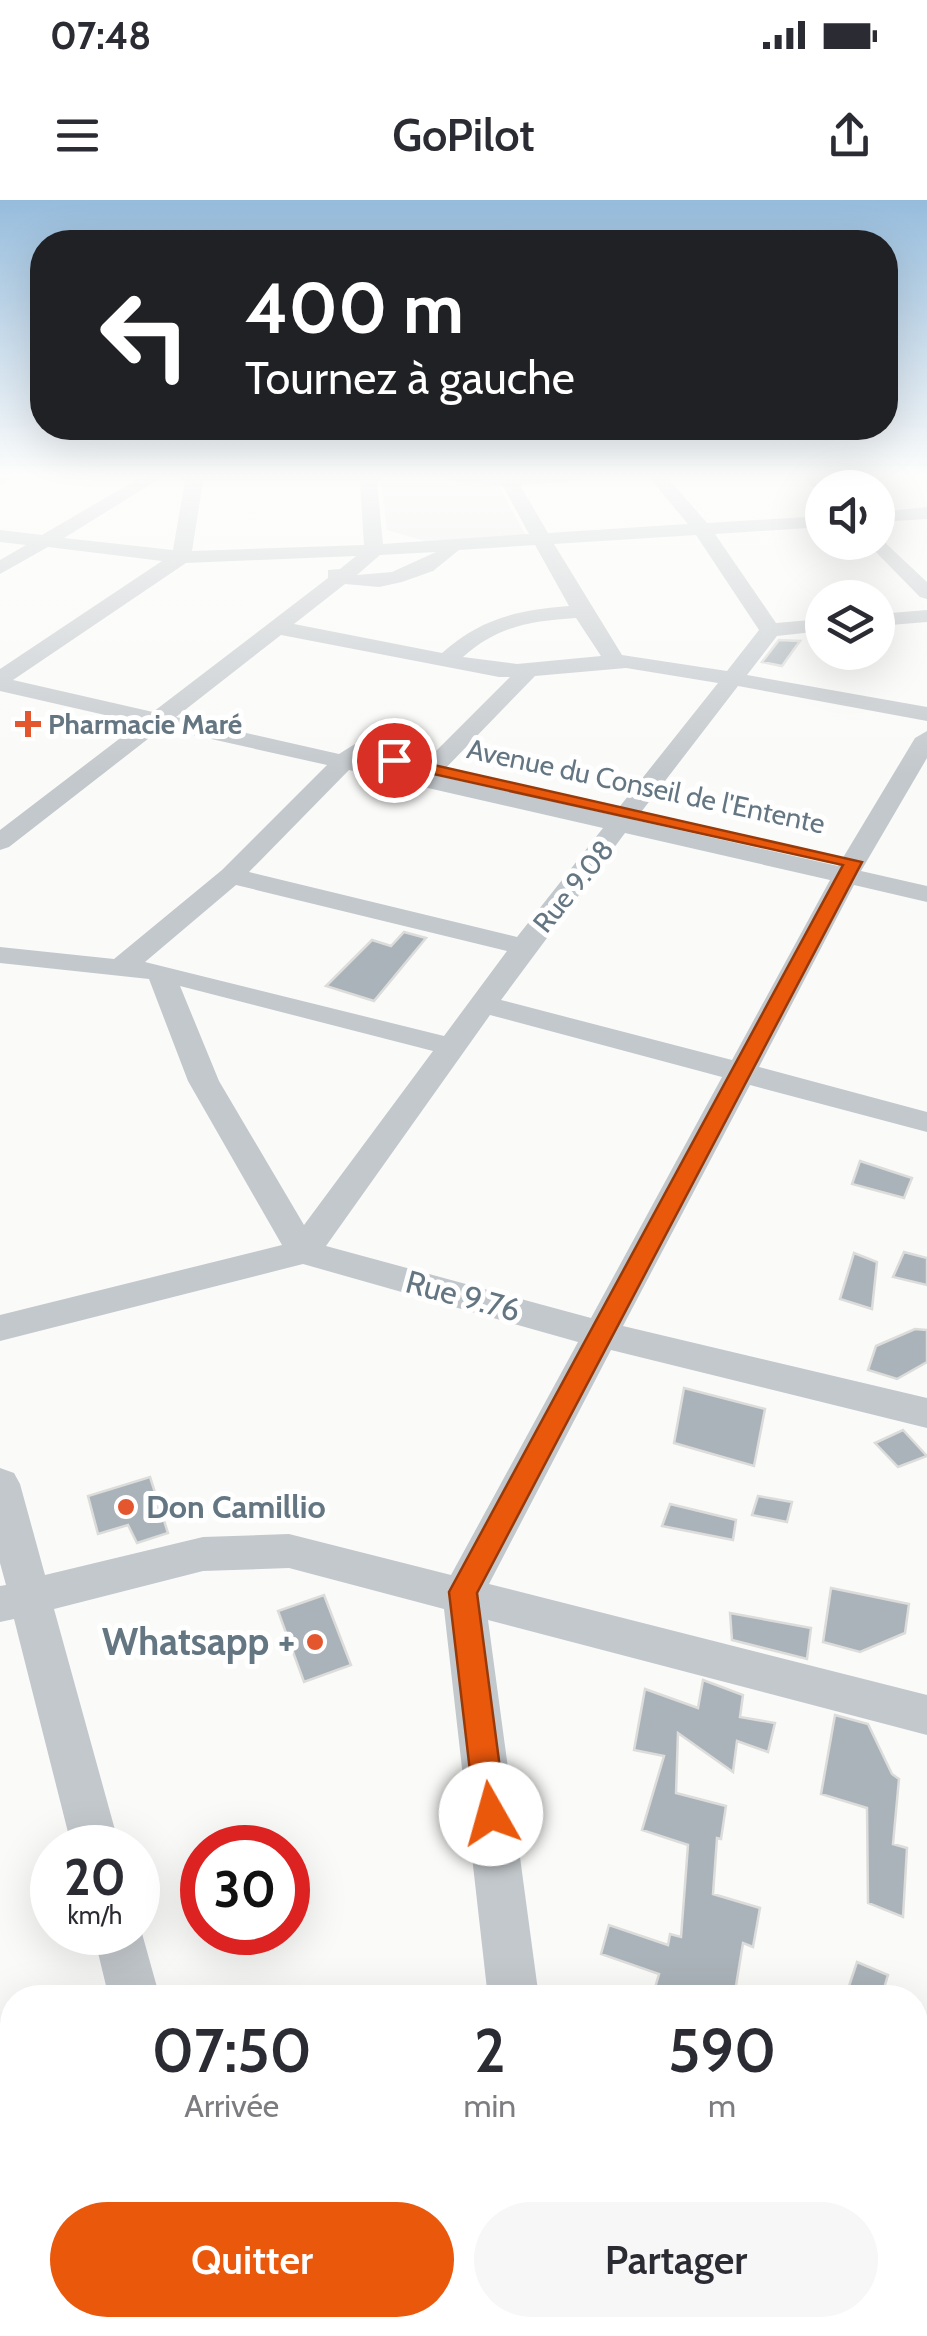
<!DOCTYPE html>
<html lang="fr">
<meta charset="utf-8">
<style>
:root{--surface:#fff;--page:#f7f7f7;--text:#2b2b33;--muted:#7c7c81;--accent:#ea580c}
body{margin:0;font-family:Cabin,sans-serif;background:var(--page);color:var(--text);height:100vh;display:flex;flex-direction:column;font-size:38px;white-space:nowrap}
*{box-sizing:border-box;margin:0}
p{font-size:32px;color:var(--muted)}
.icon{flex:none;width:55px;height:55px;fill:none;stroke:currentColor;stroke-width:2;stroke-linecap:round;stroke-linejoin:round}
.map{position:relative;flex:1;overflow:hidden}
.sheet{position:absolute;left:0px;top:1785px;width:928px;height:352px;display:flex;flex-direction:column;background:var(--surface);border-radius:40px 40px 0 0;box-shadow:0 10px 40px #0002}
.sheet>*{flex:none}
.guide{position:absolute;left:30px;top:30px;width:868px;height:210px;border-radius:40px;box-shadow:0 10px 40px #0002;background:#202124;color:#fff;overflow:hidden}
.controls{position:absolute;left:805px;top:270px;display:grid;gap:20px}
.controls a{display:grid;place-items:center;width:90px;height:90px;border-radius:50%;background:var(--surface);box-shadow:0 10px 40px #0002;font-size:50px}
.speed{position:absolute;left:30px;top:1625px;display:flex;gap:20px;font-size:50px;font-weight:700;text-align:center}
.speed>*{display:grid;place-content:center;width:130px;height:130px;border-radius:50%;background:var(--surface);box-shadow:0 10px 40px #0002;line-height:1}
.speed small{font-size:25px;font-weight:400}
.speed .limit{border:15px solid #d22;background:#fff;color:#111}
.pin{position:absolute;display:grid;place-items:center;width:85px;height:85px;color:#fff;margin:-42px;border:5px solid #fff;border-radius:50%;box-shadow:0 2px 10px #0007}
.me{position:absolute;width:110px;margin:-55px;rotate:353deg;stroke-linejoin:round;filter:drop-shadow(0 0 8px #0008)}
.turn{display:flex;align-items:center;gap:35px;height:210px;padding:0 50px;font-size:45px}
.turn .icon{width:130px;height:130px;stroke-width:2.5}
.turn b{display:block;font-size:70px;line-height:85px}
.eta{display:flex;justify-content:space-evenly;align-items:center;height:170px;text-align:center}
.eta b{font-size:60px;font-weight:600;line-height:70px}
.cta{display:flex;gap:20px;margin-top:auto;padding:20px 50px}
.cta a{flex:1;height:115px;border-radius:60px;background:var(--accent);color:#fff;font-size:40px;font-weight:600;line-height:115px;text-align:center}
.cta a+a{background:var(--page);color:var(--text)}
.status{display:flex;justify-content:space-between;align-items:center;height:70px;padding:0 50px;background:var(--surface);direction:ltr}
.status svg{height:28px;fill:currentColor}
header{display:flex;justify-content:space-between;align-items:center;height:130px;padding:0 50px;background:var(--surface);font-size:45px;font-weight:600}
.map>svg:first-child{display:block}
</style>
<div class="status"><b>07:48</b><svg viewBox="0 0 49 12"><path d="M0 12V9h3v3zM5 12V6h3v6zM10 12V3h3v9zM15 12V0h3v12zM26 1h20v11H26zM47 4h2v5h-2z"/></svg></div>
<header><svg class="icon" aria-label="menu" viewBox="0 0 24 24"><path d="M4 6h16M4 12h16M4 18h16"/></svg>GoPilot<svg class="icon" aria-label="share" viewBox="0 0 24 24"><path d="M12 15V3M7 8l5-5 5 5M5 13v7h14v-7"/></svg></header>
<div class="map">
<svg width="927" height="2136" viewBox="0 0 927 2136">
<rect width="100%" height="100%" fill="#fafaf8"/>
<!-- built -->
<path fill="#e8e9e9" d="M455,280L499,286L526,336L425,341L387,330L381,283Z"/>
<!-- building -->
<path fill="#aab3b9" stroke="#dcdcda" stroke-width="2.5" d="M779,440L800,441L782,466L762,462Z
M404,732L426,738L374,801L326,786L372,740L391,746Z
M860,961L912,978L904,998L852,984Z
M904,1052L927,1058V1085L893,1077Z
M854,1053L877,1062L872,1109L840,1099Z
M915,1129L927,1130V1162L897,1179L868,1170L876,1146Z
M684,1188L765,1209L754,1266L674,1243Z
M903,1230L927,1256L898,1267L875,1243Z
M150,1277L168,1333L137,1343L128,1325L98,1334L88,1296Z
M758,1296L792,1302L787,1322L752,1315Z
M670,1304L736,1320L733,1340L662,1326Z
M831,1388L909,1404L905,1433L860,1452L823,1442Z
M324,1395L351,1465L304,1482L278,1411Z
M730,1413L811,1428L807,1459L732,1440Z
M703,1480L743,1495L740,1517L775,1523L768,1552L737,1541L733,1572L678,1533L676,1593L726,1606L721,1639L717,1638L713,1694L760,1708L753,1747L743,1743L734,1798H652L659,1774L601,1754L609,1725L668,1745L670,1734L681,1737L688,1645L642,1630L664,1556L634,1550L645,1489L698,1508Z
M835,1515L868,1524L892,1574L899,1579L893,1644L907,1648L903,1717L868,1703L867,1608L821,1594Z
M857,1762L888,1775L881,1798H845Z"/>
<g fill="none" stroke-linecap="round" stroke-linejoin="round">
<!-- minor -->
<path fill="#c3c8cc" fill-rule="evenodd" d="M0,276H18L0,285Z
M143,276H164L64,338L173,350L185,281L164,276H387L377,281L383,344L529,334L503,286L451,281L442,276H584L575,281L520,285L548,333L688,324L648,276H666L707,323L822,316V327L715,334L776,423L822,419V431L777,436L747,475L927,507V521L738,486L635,620L838,666L915,538L927,531V558L861,671L927,686V702L854,685L759,867L927,912V932L750,885L623,1126L927,1198V1228L611,1150L489,1384L927,1495V1535L488,1420L539,1798H488L444,1409L289,1368L203,1371L54,1409L120,1648H72L14,1419L0,1422V1386L6,1385L0,1363V1268L14,1273L20,1284L45,1375L203,1337L289,1334L451,1375L578,1142L303,1064L0,1141V1115L282,1045L188,881L149,779L0,763V747L114,759L222,670L327,565L162,528L9,647L0,650V630L140,523L0,491V469L162,361L48,347L0,374V360L26,345L0,342V330L42,335ZM203,281H360L364,345L192,351ZM696,335L759,430L727,471L622,455L554,344ZM535,345L569,406C518,410 481,418 442,453L294,424L345,384L379,387L402,382L433,371L459,350ZM436,352L392,372L357,375L380,355ZM356,356L340,369L328,370V378L153,512L13,480L186,363ZM576,418L601,456L517,464L463,457C498,426 531,421 576,418ZM281,435L499,477H510L416,571L361,559L367,551L355,544L339,554L176,517ZM626,468L718,483L613,615L438,576L535,476ZM349,570L603,628L517,737L249,672ZM625,633L830,680L732,860L501,800ZM236,685L507,751L444,836L145,762ZM180,786L433,851L304,1025L219,881ZM490,815L722,877L591,1118L326,1046Z
M803,276H821L832,288L817,292Z
M927,307V319L878,322V312Z
M878,336L927,382V399L920,397L870,346L868,342H878Z
M927,410V422L878,426V414Z
M138,1719L160,1798H109L93,1732H138Z
M12,1962V2018L0,2024V1967Z
M198,2125H256L259,2136H201Z
M293,2125H380L376,2136H289Z
M720,2125H788L792,2136H724Z"/>
</g>
<!-- sky -->
<linearGradient id="sky" x2="0" y2="1"><stop stop-color="#96bcdc"/><stop offset="0.48" stop-color="#fdfdfc"/><stop offset="1" stop-color="#fdfdfc" stop-opacity="0"/></linearGradient>
<rect width="927" height="575" fill="url(#sky)"/>
<!-- route -->
<path fill="#ea580c" stroke="#983908" stroke-width="2.5" d="M394,556L862,662L477,1393L506,1614L502,1624L491,1628L480,1624L475,1614L449,1392L843,665L388,564L386,560Z"/>
<!-- markers -->
<g fill="#e4572e" stroke="#fff" stroke-width="4">
<path d="M23 509h10v10h10v10h-10v10h-10v-10h-10v-10h10z"/>
<circle cx="126" cy="1307" r="10"/>
<circle cx="315" cy="1442" r="10"/>
</g>
<g text-anchor="middle" stroke-width="10" stroke-linejoin="round" paint-order="stroke">
<!-- far-poi labels -->
<g font-size="28" font-weight="bold" fill="#657683" stroke="#fff" text-anchor="start">
<text x="48" y="534">Pharmacie Maré</text>
</g>
<!-- far-street labels -->
<g font-size="28" fill="#657683" stroke="#fff">
<text transform="translate(646 586) rotate(12)" y="10">Avenue du Conseil de l'Entente</text>
<text transform="translate(573 686) rotate(-51)" y="10">Rue 9.08</text>
</g>
<!-- street labels -->
<g font-size="32" fill="#657683" stroke="#fff">
<text transform="translate(463 1096) rotate(15)" y="11">Rue 9.76</text>
</g>
<!-- poi labels -->
<g font-size="32" font-weight="bold" fill="#657683" stroke="#fff" text-anchor="start">
<text x="146" y="1318">Don Camillio</text>
</g>
<!-- near-poi labels -->
<g font-size="38" font-weight="bold" fill="#657683" stroke="#fff" text-anchor="end">
<text x="295" y="1455">Whatsapp +</text>
</g>
</g>
</svg>
<div class="controls">
<a><svg class="icon" aria-label="sound" viewBox="0 0 24 24"><path d="M4 9h4l5-4v14l-5-4H4zM17 9q2 3 0 6"/></svg></a>
<a><svg class="icon" aria-label="layers" viewBox="0 0 24 24"><path d="M12 4l9 5-9 5-9-5zM3 14l9 5 9-5"/></svg></a>
</div>
<div class="speed"><div>20<small>km/h</small></div><div class="limit">30</div></div>
<div class="pin" style="left:394px;top:560px;background:#d93025"><svg class="icon" aria-label="arrive" viewBox="0 0 24 24"><path d="M6 21V4h12l-3 4 3 4H6"/></svg></div>
<svg class="me" style="left:491px;top:1614px" viewBox="-20 -20 40 40"><circle r="19" fill="#fff"/><path d="M0-13L10 11 0 6-10 11z" fill="#ea580c"/></svg>
<div class="guide">
<div class="turn"><svg class="icon" aria-label="left" viewBox="0 0 24 24"><path d="M17 20v-9H6M10 6l-5 5 5 5"/></svg><div><b>400 m</b>Tournez à gauche</div></div>
</div>
<section class="sheet">
<div class="eta">
<div><b>07:50</b><p>Arrivée</p></div>
<div><b>2</b><p>min</p></div>
<div><b>590</b><p>m</p></div>
</div>
<div class="cta"><a>Quitter</a><a>Partager</a></div>
</section>
</div>
